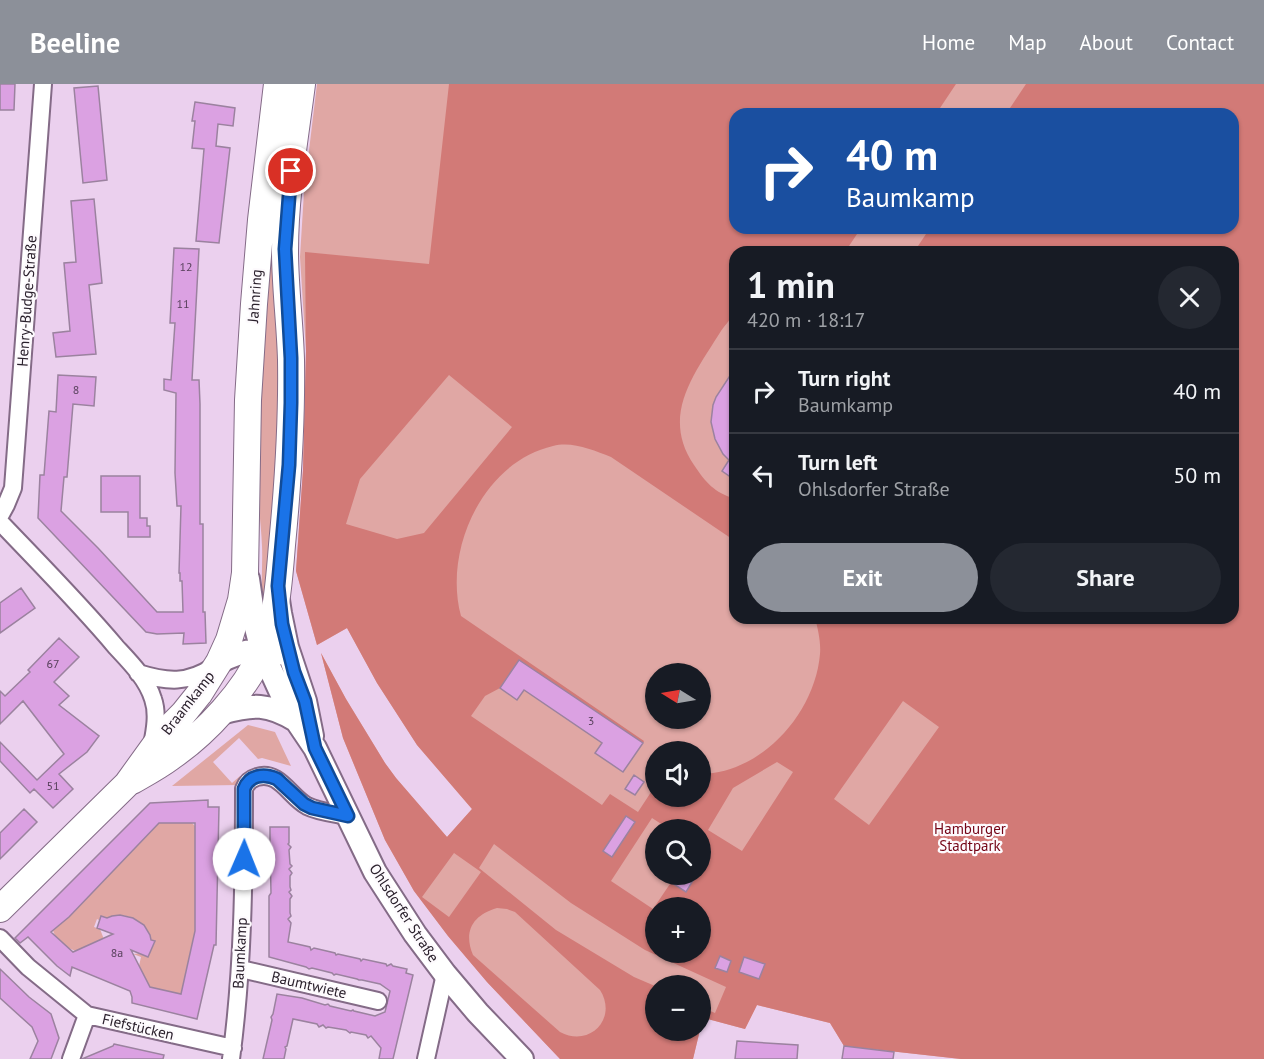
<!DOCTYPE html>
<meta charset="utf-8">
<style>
:root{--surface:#171b24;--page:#242831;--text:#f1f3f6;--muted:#9ea1a6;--line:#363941;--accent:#8c9099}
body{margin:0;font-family:"PT Sans",sans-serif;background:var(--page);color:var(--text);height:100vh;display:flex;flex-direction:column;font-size:22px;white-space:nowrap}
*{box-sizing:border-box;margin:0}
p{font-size:20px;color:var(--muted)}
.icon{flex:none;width:33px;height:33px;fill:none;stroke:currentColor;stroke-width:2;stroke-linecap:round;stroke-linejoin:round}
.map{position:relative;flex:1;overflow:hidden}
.side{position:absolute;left:729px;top:162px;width:510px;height:378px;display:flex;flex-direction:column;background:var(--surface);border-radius:18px;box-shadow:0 2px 4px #0004}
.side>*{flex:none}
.banner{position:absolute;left:729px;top:24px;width:510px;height:126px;border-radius:18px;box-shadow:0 2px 4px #0004;background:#1a4fa0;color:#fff;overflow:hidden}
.needle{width:39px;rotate:281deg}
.buttons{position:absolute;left:645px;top:579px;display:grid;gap:12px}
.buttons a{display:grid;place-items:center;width:66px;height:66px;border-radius:50%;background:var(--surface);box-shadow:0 2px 4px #0004;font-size:30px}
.pin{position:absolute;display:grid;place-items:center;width:51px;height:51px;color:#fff;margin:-26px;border:3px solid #fff;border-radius:50%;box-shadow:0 2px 6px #0007}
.me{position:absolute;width:66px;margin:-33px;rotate:1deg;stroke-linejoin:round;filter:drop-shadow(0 0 4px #0008)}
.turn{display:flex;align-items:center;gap:21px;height:126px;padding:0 18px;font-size:27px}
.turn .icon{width:78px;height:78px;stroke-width:2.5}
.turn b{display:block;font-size:42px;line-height:51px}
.round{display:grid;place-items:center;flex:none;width:63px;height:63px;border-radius:32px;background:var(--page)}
.summary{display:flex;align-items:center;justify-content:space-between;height:102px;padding:0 18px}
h1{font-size:36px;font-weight:700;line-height:45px}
.action{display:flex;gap:12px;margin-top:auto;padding:12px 18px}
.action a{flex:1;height:69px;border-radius:36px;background:var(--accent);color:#fff;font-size:24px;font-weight:700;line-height:69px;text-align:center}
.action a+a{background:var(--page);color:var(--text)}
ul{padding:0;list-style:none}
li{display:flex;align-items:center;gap:18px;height:84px;padding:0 18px;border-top:2px solid var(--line)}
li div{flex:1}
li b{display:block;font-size:22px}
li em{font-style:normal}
header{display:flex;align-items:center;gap:36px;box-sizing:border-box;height:84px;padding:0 30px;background:var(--accent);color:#fff}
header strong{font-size:28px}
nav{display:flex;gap:33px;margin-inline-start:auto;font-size:21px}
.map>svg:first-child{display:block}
</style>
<header>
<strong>Beeline</strong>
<nav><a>Home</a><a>Map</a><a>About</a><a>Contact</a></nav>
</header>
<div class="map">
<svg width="1264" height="975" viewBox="0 0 1264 975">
<rect width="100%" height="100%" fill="#ebd0ee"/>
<!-- green -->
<path fill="#e0a7a4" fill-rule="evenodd" d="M317,0H1264V975H961L844,962L830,939L757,921L745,945L704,934L700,946V902H656V946H700L693,975H560L487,898L448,852L414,807L385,756L343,654L321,569L346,615L385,679L396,694L447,753L472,725L417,661L377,599L347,544L317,561L296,487L303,386L306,267L300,173L304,108ZM735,30H1233V144H735ZM735,168H1233V534H735ZM656,590H700V634H656ZM656,668H700V712H656ZM656,746H700V790H656ZM656,824H700V868H656Z
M278,68L279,370L263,528C260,506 263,484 262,462C261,437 257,412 256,387L270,150Z
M248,641L275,648L291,682L262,674L258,675L239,654L213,678L232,699L240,692L242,696L238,701L172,702Z
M159,739H192L195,742V847L181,910L150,903L139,882L141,873L133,870L145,869V872L148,873L155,858L151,856C147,836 124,826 107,834L101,832L99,836L97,835L94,843L100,845L105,858L76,867C68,865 54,854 53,846L69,833Z"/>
<!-- forest -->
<path fill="#d27a77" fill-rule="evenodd" d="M449,0H956L936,30H735V144H861L845,168H735C735,178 737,221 734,228C732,234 725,241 721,247C695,289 660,331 694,381C706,399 714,408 735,415V457L611,373C593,366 572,357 553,362C483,378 443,466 461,532L644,657L643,659L519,576L500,604L485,612L471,632L602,721L610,710L638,728L655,702L656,712H700L701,690C762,689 815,629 820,570C821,559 818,545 815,534H1233V168H914L930,144H1233V30H1006L1026,0H1264V975H961L844,962L830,939L757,921L745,945L704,934L700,946L701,923L715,929L726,903L645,866L571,819L494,760L479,784L556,846L634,893L655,902L656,946H700L693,975H560L487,898L448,852L414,807L385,756L343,654L321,569L346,615L385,679L396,694L447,753L472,725L417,661L377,599L347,544L317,561L296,487L303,386L306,267L305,168L429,180ZM449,291L512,343L424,449L397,455L346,440L360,395ZM903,617L939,643L869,741L834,715ZM777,678L793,688L742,767L708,746L733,704ZM652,734L669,745L700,746V790L676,791L653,825L611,797ZM454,769L481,788L449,833L422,813ZM497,824L507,825L515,828L600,906C618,934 590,964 560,948L473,871C463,847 473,831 497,824ZM656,824H700V868H656Z"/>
<!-- building -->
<path fill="#dba1e2" stroke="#9b829f" stroke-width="1.5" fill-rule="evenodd" d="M0,0H15L14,26H0Z
M98,2L107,96L83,99L74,4Z
M195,18L235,24L233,42L218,40L216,62L230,64L219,159L196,157L204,65L192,64L195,37H192Z
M94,115L102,199L89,201L96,270L56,273L53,249L70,247L64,179L76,178L71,117Z
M174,164L199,165L192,296H199L200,320V440H203V528H205L206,559L183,560L184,549L157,550L146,548L38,434L40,391H44L49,327L56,328L58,291L96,293L94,322L73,320L67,393H64L61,427L98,464L157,528H183L182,497H180V489H179L181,422H177L175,389L176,309L164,306V295L171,296L175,239H170Z
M735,284V396L722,387L729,376L723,370L715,355L711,338L713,321L716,313Z
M101,392H140V434H147V442H150V453H128V428H101Z
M21,504L35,524L0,549V519Z
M59,554L79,573L54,598L69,612L59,621L99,652L87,668L59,690L73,705L53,724L34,705L30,709L0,677V658L37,696L64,670L23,617L0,640V607L5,612L30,588L28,586Z
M519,576L643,659L623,688L595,669L602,659L524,606L517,616L500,604Z
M634,691L644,698L635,711L625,705Z
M208,716V723H219L216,861H214L197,935L132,919V913L130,907L72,883L70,892L57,882L28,853L20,859L15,854L150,719ZM159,739H195V847L181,910L150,903L131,866L148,873L155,857L151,856L150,851L144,841L133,834L120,831L112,832L107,834L101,832L97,844L113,850L73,868L51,848L69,833Z
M24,725L37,738L0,775V749Z
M626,732L635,738L612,773L603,767Z
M270,743H289V759L288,760L291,763L289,766L290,780L292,782L289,785L292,789L290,792V803L291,806L289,808L292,812L290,815V829L291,832L288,835L291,839L288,858L310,863L311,866L314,864L335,869L336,871L338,870L360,875L361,877L363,875L386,880L387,882L391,880L393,882L407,885L406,889L413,891L393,975H379L381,964L371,952L368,954L366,951L351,948L350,949L346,946L328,943L326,944L323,941L319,943L317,940L293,935L287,962L285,963L286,965L284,975H263L272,936L271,933L273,930L277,910L302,914L325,921L328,920L330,922L351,927L353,926L354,927L375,932L385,928L390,907L380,900L362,896H359L357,895L336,890L334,891L332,889L312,884L309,885L306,883L269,873V812L271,809L270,763L269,760L270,758Z
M678,790H697L686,808L672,799Z
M720,872L731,877L727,888L715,884Z
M744,873L765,880L759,895L739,888Z
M0,885L29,913L51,930L59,954L51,975H30L38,957L32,943L0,914Z
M737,957L798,961L797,975H735Z
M114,960L164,971L163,975H82L113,962Z
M844,962L894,968L893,975H842Z"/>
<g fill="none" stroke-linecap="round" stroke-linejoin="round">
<defs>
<path id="street" d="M0,432L6,421L13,404L43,0
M0,438C39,479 79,519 116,563C130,578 147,595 153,615C158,629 155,646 152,661
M138,589C167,598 188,600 214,582
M0,854L28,883L87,931L233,964
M241,885L378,917
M71,975L87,931
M231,975C243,886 244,795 244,705C246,699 250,695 257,693C279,686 290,713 307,722C319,728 334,729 348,732
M426,975L445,890"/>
<path id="secondary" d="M248,495L254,536L262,567L288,624L315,664L375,788L415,850L445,890L478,929L522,975
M278,516L280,529L287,563L305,617L312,652
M219,578C237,568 256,563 275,571
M221,629C253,620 268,619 297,637"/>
<path id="primary" d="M132,697C146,689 159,682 171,673C206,649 245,607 262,568C277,534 279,497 282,461C288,399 292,338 291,276C290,239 285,203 285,167C285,111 295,55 302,0
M0,825L127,700L163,650L183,630L199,610L219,578L229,556L241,516L245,489L248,316L254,220L261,136L277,0"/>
</defs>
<!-- street casing -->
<use href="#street" stroke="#846b87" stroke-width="20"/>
<!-- secondary casing -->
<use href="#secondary" stroke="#846b87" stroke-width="26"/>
<!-- primary casing -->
<use href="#primary" stroke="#846b87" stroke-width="28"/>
<!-- street -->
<use href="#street" stroke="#fff" stroke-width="16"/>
<!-- secondary -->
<use href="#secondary" stroke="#fff" stroke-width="22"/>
<!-- primary -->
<use href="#primary" stroke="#fff" stroke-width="26"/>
</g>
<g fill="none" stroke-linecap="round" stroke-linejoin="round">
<defs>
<path id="route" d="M244,775V705C249,691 264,689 277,695L304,720L312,724L348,732L315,664L305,617L294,588L282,540L278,502L289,381L291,319V274L285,165L291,87"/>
</defs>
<!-- route casing -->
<use href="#route" stroke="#114b97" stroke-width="15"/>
<!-- route -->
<use href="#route" stroke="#1a73e8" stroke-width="10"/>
</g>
<g text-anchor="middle" stroke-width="4.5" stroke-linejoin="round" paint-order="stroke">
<!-- number labels -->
<g font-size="12" fill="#56405a">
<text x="186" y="187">12</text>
<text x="183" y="224">11</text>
<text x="76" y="310">8</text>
<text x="53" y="584">67</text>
<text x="591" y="641">3</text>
<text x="53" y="706">51</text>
<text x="117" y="873">8a</text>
</g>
<!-- street labels -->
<g font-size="15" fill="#2a202c" stroke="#fdfafd">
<text transform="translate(255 212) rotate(-86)" y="5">Jahnring</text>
<text transform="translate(27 217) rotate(-86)" y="5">Henry-Budge-Straße</text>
<text transform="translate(188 619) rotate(-52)" y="5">Braamkamp</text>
<text transform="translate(404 829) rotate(57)" y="5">Ohlsdorfer Straße</text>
<text transform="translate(240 869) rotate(-87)" y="5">Baumkamp</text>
<text transform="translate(309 901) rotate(13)" y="5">Baumtwiete</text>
<text transform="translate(138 943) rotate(13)" y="5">Fiefstücken</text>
</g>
<!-- park labels -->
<g font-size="15" fill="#730315" stroke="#fdfafd">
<text x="970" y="750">Hamburger<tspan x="970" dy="17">Stadtpark</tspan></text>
</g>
</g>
</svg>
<div class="buttons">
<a><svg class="needle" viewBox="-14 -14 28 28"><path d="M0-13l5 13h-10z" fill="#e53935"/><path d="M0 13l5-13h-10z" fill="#9ea1a6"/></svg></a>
<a><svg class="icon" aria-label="sound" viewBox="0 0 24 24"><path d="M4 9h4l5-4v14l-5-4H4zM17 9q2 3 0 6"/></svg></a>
<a><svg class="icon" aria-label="search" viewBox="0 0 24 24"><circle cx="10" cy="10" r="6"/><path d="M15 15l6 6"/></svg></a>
<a>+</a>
<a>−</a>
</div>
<div class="pin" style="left:291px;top:87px;background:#d93025"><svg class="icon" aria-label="arrive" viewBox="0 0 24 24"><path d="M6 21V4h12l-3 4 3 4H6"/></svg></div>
<svg class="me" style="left:244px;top:775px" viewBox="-20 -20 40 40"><circle r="19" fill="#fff"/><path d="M0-13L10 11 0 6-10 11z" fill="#1a73e8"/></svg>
<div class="banner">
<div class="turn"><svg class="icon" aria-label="right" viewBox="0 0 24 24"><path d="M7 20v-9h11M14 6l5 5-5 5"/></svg><div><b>40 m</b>Baumkamp</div></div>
</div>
<section class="side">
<div class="summary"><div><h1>1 min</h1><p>420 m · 18:17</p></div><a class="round"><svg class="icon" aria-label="close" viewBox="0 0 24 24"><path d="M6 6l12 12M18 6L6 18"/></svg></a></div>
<ul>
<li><svg class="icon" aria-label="right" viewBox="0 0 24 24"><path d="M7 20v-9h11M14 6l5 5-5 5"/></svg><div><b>Turn right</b><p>Baumkamp</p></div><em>40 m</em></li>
<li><svg class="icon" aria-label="left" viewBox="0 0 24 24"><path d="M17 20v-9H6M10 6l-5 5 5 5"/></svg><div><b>Turn left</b><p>Ohlsdorfer Straße</p></div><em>50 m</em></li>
</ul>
<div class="action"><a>Exit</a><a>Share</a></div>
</section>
</div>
